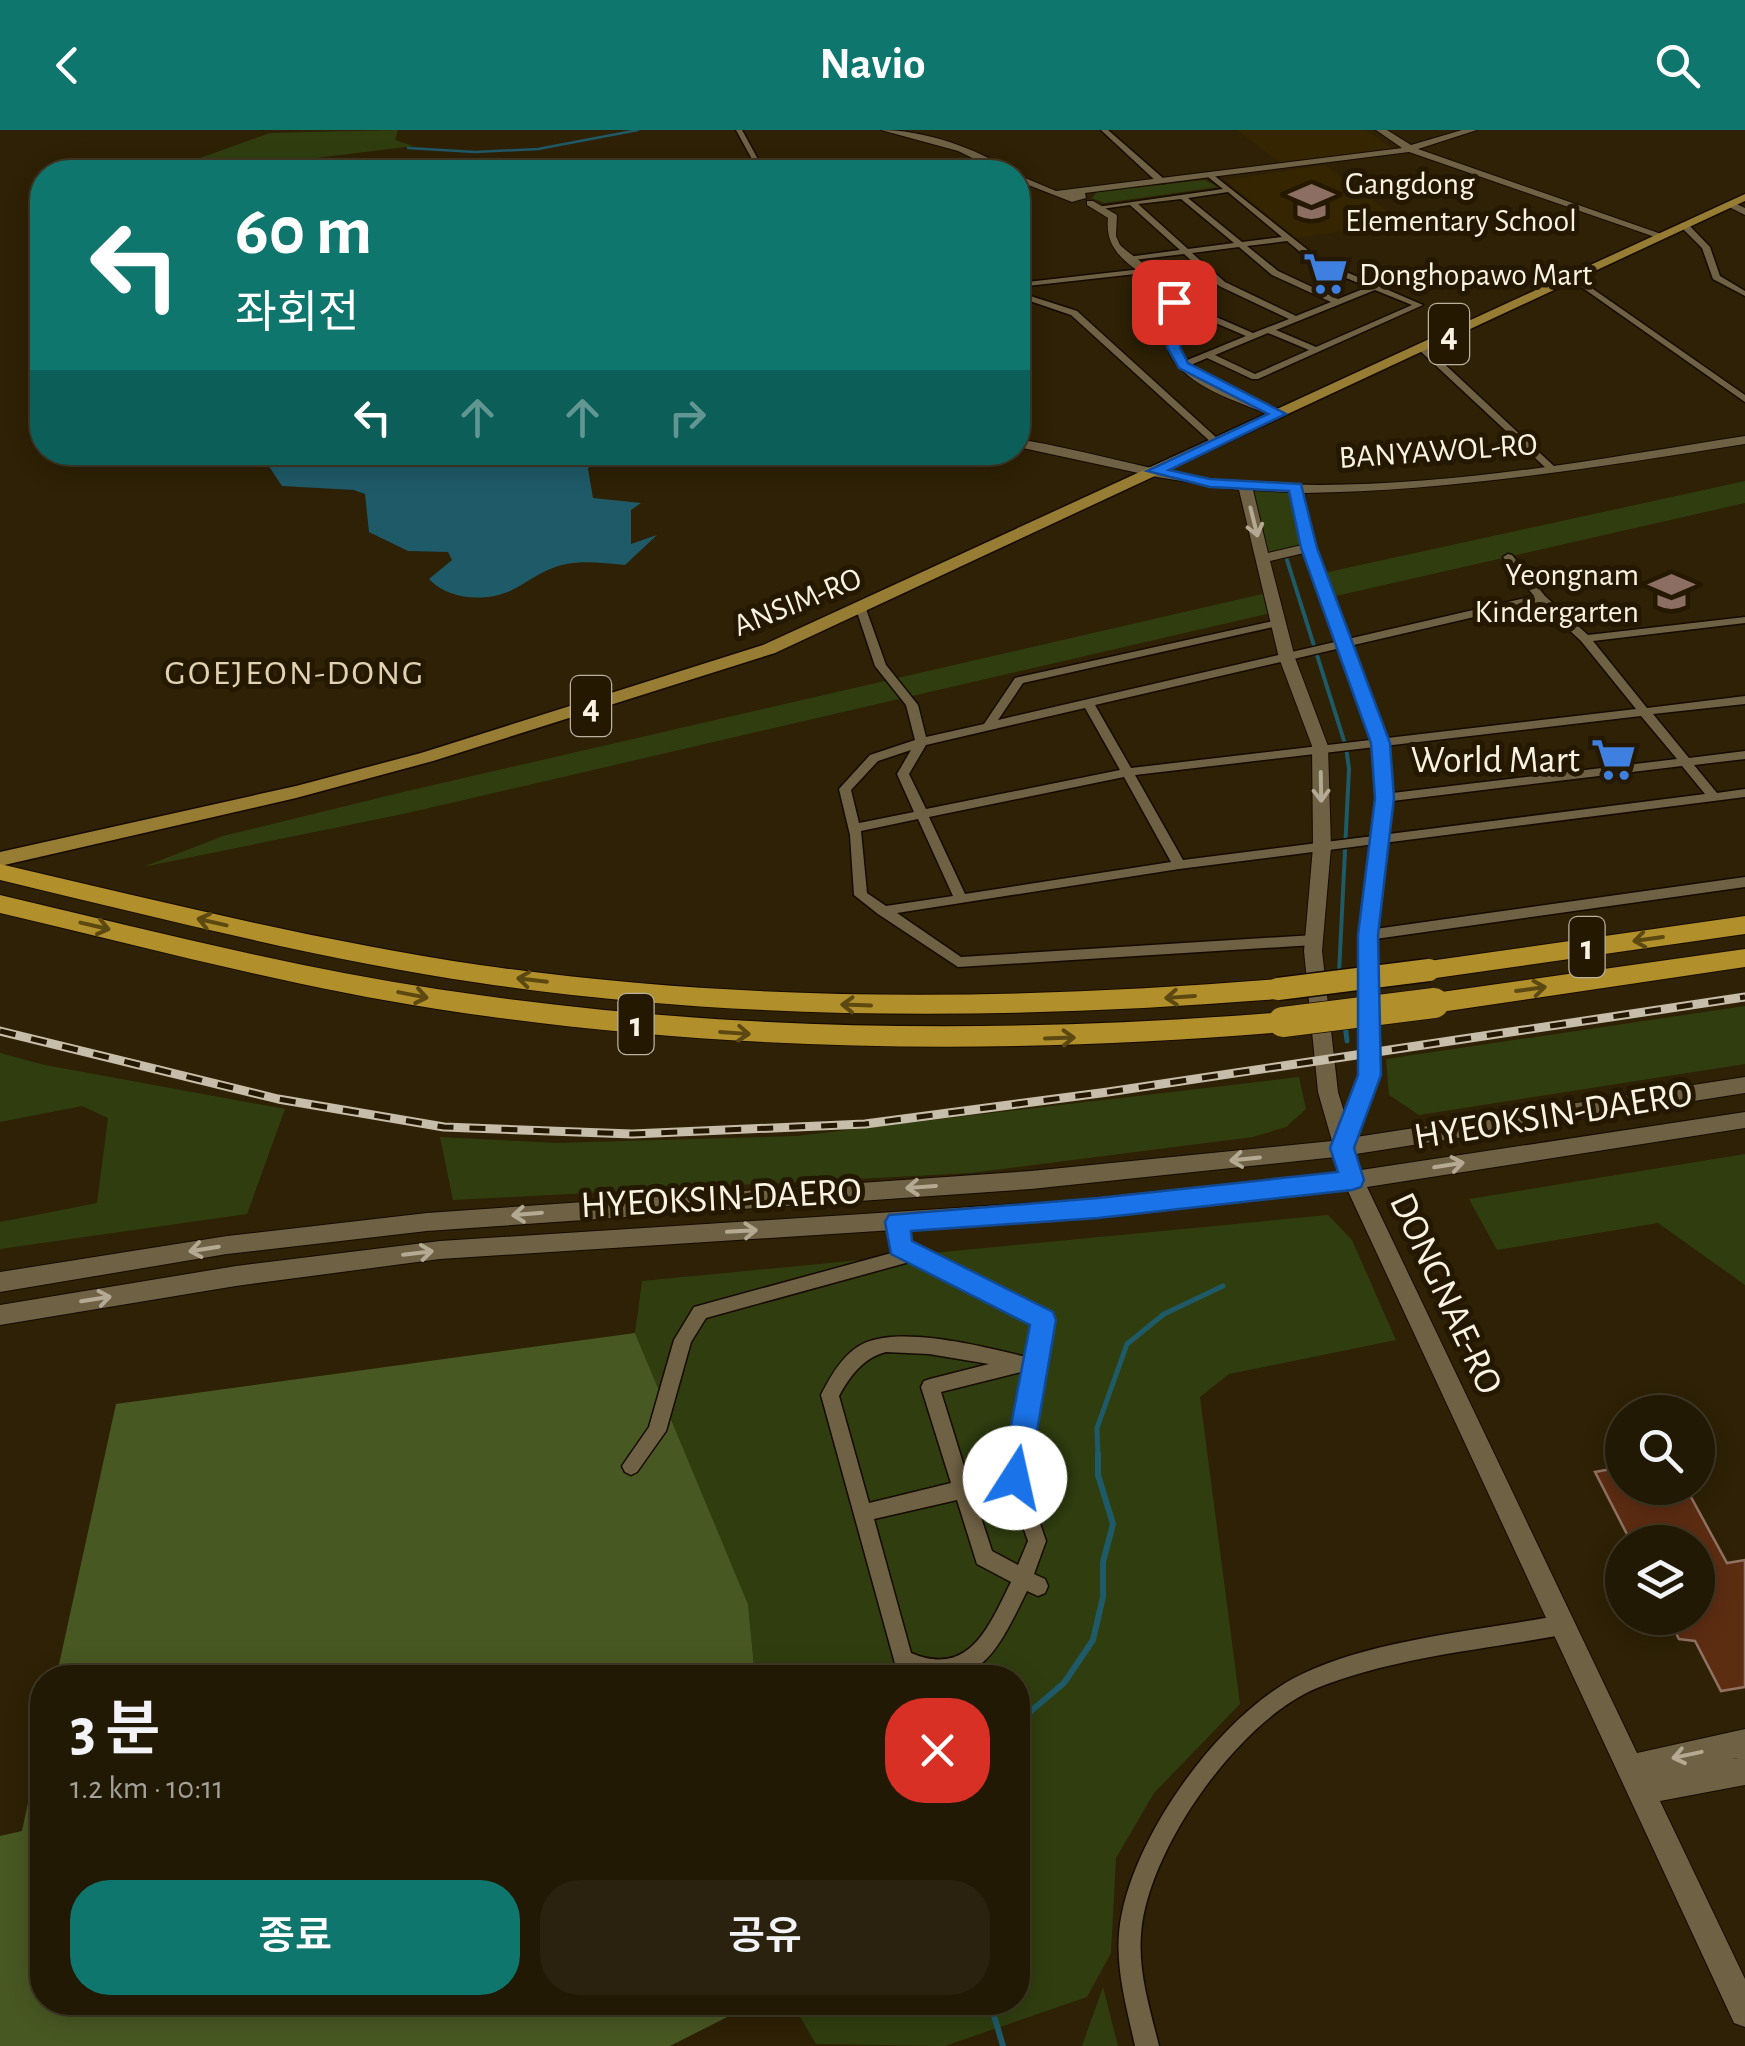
<!DOCTYPE html>
<html lang="ko">
<meta charset="utf-8">
<style>
:root{--surface:#221904;--page:#2a220e;--text:#f1f3f6;--muted:#a2a09a;--line:#3f3826;--accent:#0f766e}
body{margin:0;font-family:"Alegreya Sans","Noto Sans KR",sans-serif;background:var(--page);color:var(--text);height:100vh;display:flex;flex-direction:column;font-size:38px;white-space:nowrap}
*{box-sizing:border-box;margin:0}
p{font-size:32px;color:var(--muted)}
.icon{flex:none;width:55px;height:55px;fill:none;stroke:currentColor;stroke-width:2;stroke-linecap:round;stroke-linejoin:round}
.map{position:relative;flex:1;overflow:hidden}
.side{position:absolute;left:30px;top:1535px;width:1000px;height:350px;display:flex;flex-direction:column;background:var(--surface);border-radius:40px;box-shadow:0 5px 25px #0003,0 0 0 2px var(--line)}
.side>*{flex:none}
.guide{position:absolute;left:30px;top:30px;width:1000px;height:305px;border-radius:40px;box-shadow:0 5px 25px #0003,0 0 0 2px var(--line);background:#0f766e;color:#fff;overflow:hidden}
.tools{position:absolute;left:1605px;top:1265px;display:grid;gap:20px}
.tools a{display:grid;place-items:center;width:110px;height:110px;border-radius:50%;background:var(--surface);box-shadow:0 5px 25px #0003,0 0 0 2px var(--line);font-size:50px}
.pin{position:absolute;display:grid;place-items:center;width:85px;height:85px;color:#fff;margin:-42px;border-radius:20px;box-shadow:0 5px 15px #0006}
.me{position:absolute;width:110px;margin:-55px;rotate:10deg;stroke-linejoin:round;filter:drop-shadow(0 0 8px #0008)}
.turn{display:flex;align-items:center;gap:35px;height:210px;padding:0 40px;font-size:45px}
.turn .icon{width:130px;height:130px;stroke-width:2.5}
.turn b{display:block;font-size:70px;line-height:85px}
.lanes{display:flex;align-items:center;height:95px;padding:0 40px;background:#0003;justify-content:center;gap:50px;direction:ltr}
.lanes .off{opacity:.35}
.round{display:grid;place-items:center;flex:none;width:105px;height:105px;border-radius:40px;background:var(--page)}
.overview{display:flex;align-items:center;justify-content:space-between;height:170px;padding:0 40px}
h1{font-size:60px;font-weight:600;line-height:75px}
.primary-button{display:flex;gap:20px;margin-top:auto;padding:20px 40px}
.primary-button a{flex:1;height:115px;border-radius:40px;background:var(--accent);color:#fff;font-size:40px;font-weight:600;line-height:115px;text-align:center}
.primary-button a+a{background:var(--page);color:var(--text)}
header{display:flex;justify-content:space-between;align-items:center;height:130px;padding:0 40px;background:var(--accent);color:#fff;font-size:45px;font-weight:600}
.map>svg:first-child{display:block}
</style>
<header><svg class="icon" aria-label="back" viewBox="0 0 24 24"><path d="M15 5l-7 7 7 7"/></svg>Navio<svg class="icon" aria-label="search" viewBox="0 0 24 24"><circle cx="10" cy="10" r="6"/><path d="M15 15l6 6"/></svg></header>
<div class="map">
<svg width="1745" height="1916" viewBox="0 0 1745 1916">
<rect width="100%" height="100%" fill="#2e2105"/>
<!-- built -->
<path fill="#352601" d="M1237,0H1366L1394,20L1282,34Z
M1325,35L1402,92L1296,108L1225,50Z"/>
<!-- green -->
<path fill="#303e0f" d="M398,0L395,10L414,16L268,34L238,42H161L270,3Z
M1205,50L1218,57L1104,73L1092,68L1097,62Z
M1745,351V373L1327,468L1319,444Z
M1245,356L1296,357L1309,418L1263,428Z
M1271,462L1275,482L403,684L143,737L223,706L403,662Z
M1745,876V934L1419,985L1389,965L1386,929Z
M0,923L45,935L285,979L247,1084L0,1119V1092L97,1073L108,988L82,976L0,992Z
M1299,947L1306,979L1286,997L1253,1007L971,1043L453,1070L440,1007L557,1013L797,1006Z
M1745,1024V1155L1658,1093L1497,1120L1469,1069Z
M1328,1085L1352,1110L1396,1210L1229,1244L1200,1267L1240,1574L1154,1663L1116,1728L1111,1823L1087,1867L945,1916L816,1914L792,1873L1018,1872V1548L755,1547L748,1474L635,1203L642,1151Z
M1103,1857L1118,1916H1082Z"/>
<!-- forest -->
<path fill="#485822" d="M635,1203L748,1474L755,1547L56,1548L116,1274Z
M42,1607V1872L755,1873L670,1916H0V1706L22,1701Z"/>
<!-- water -->
<path fill="#1f5a68" d="M288,323H632L592,327L588,339L593,368L641,373L631,380V414L657,405L625,435C601,433 575,429 553,438C538,443 525,454 510,461C485,472 448,470 429,449L452,430L448,422L408,421L369,402L365,364L354,360L282,356L268,335Z"/>
<g fill="none" stroke-linecap="round" stroke-linejoin="round">
<!-- stream-far3 -->
<path stroke="#1f5a68" stroke-width="2.5" d="M408,18L475,22L538,19L638,0"/>
<!-- stream-far2 -->
<path stroke="#1f5a68" stroke-width="4" d="M1287,430L1346,617L1349,639L1339,843"/>
<!-- stream-far1 -->
<path stroke="#1f5a68" stroke-width="5" d="M1345,894L1347,911
M1098,1327L1097,1298L1127,1214L1164,1184L1223,1156"/>
<!-- stream -->
<path stroke="#1f5a68" stroke-width="6" d="M1018,1592L1064,1553L1093,1510L1103,1467V1432L1113,1394L1098,1345V1324
M990,1872L1003,1916"/>
</g>
<!-- building -->
<path fill="#5d2d12" stroke="#917263" stroke-width="2.5" d="M1622,1337V1358H1686L1727,1433L1745,1430V1557L1721,1561L1695,1511L1679,1509L1668,1488H1698V1412H1631L1595,1342Z"/>
<g fill="none" stroke-linecap="round" stroke-linejoin="round">
<defs>
<path id="street" d="M736,0H742L765,42H759Z
M1101,0H1108L1164,49V53H1158Z
M1211,43L1323,132L1423,175L1258,249H1252L1207,228L1186,237H1180V233L1246,206L1171,174V170H1177L1253,203L1289,189L1219,156L1184,124L1125,131L1124,129L1128,127L1180,120L1130,75L1101,79L1097,77L1223,59L1208,47ZM1228,62L1282,107L1242,112L1188,68ZM1181,69L1234,113L1188,119L1138,74ZM1287,111L1317,136L1368,157L1338,169L1278,141L1247,116ZM1239,117L1272,145L1331,172L1296,186L1225,152L1192,123ZM1375,160L1412,175L1316,217L1276,200ZM1268,203L1309,220L1255,244L1215,225Z
M1681,93H1687L1710,117L1720,146L1745,161V166L1713,149L1702,118L1681,97Z
M1142,139L1146,141L1145,143L1018,157V153Z
M1573,145L1745,265V272L1570,149L1569,147Z
M1018,162L1077,181L1219,310V314H1213L1071,185L1018,167Z
M1418,215H1424L1555,337V341H1549L1418,219Z
M1508,424L1512,425L1545,466L1588,505L1745,487V493L1593,511L1647,578L1745,566V574L1653,584L1689,628L1745,621V629L1694,635L1717,663L1745,659V667L1179,739L897,783L961,827L1314,805L1321,810L1314,815L958,837L878,784L854,765L850,705L839,659L870,625L915,610L906,575L875,536L856,479L857,477L866,479L886,535L918,575L926,607L984,594L1015,548L1019,547L1278,490L1284,493L1278,496L1023,553L998,590L1534,466L1503,427ZM1539,472L1581,511L1636,579L1131,638L1095,575ZM1085,578L1120,640L926,679L909,644L926,615ZM1641,586L1677,629L1384,664L1378,668L1384,672L1682,636L1705,664L1183,730L1135,645ZM911,620L897,644L914,682L859,693L851,660L878,631ZM1124,647L1171,732L965,764L929,687ZM918,689L953,766L886,776L867,763L861,701Z
M1745,747V757L1368,810L1361,805L1368,800Z
M897,1085L903,1087L908,1113L1050,1185L1052,1190L1046,1238L1023,1344L1046,1411L1034,1444L1045,1449L1048,1456L1045,1463L1038,1466L1027,1461C996,1524 976,1570 896,1537L821,1265C830,1247 842,1226 859,1216C896,1193 989,1218 1030,1228L1035,1194L913,1131L706,1188L691,1212L666,1301L637,1342L631,1345L625,1342L622,1336L649,1297L674,1210L694,1177L895,1122C890,1114 887,1096 891,1087ZM886,1222L929,1224L989,1234L930,1249L924,1251L921,1257L951,1353L869,1373L839,1266C850,1246 863,1228 886,1222ZM1021,1242L1027,1243L1006,1340L968,1349L941,1262ZM1009,1357L1028,1411L1018,1435L992,1421L974,1366ZM957,1370L977,1434L1011,1452C989,1496 970,1548 911,1523L874,1389Z
M1562,1485L1569,1488L1572,1495L1569,1502L1562,1505C1481,1520 1394,1527 1317,1558C1239,1590 1147,1720 1141,1804C1138,1842 1150,1879 1159,1916H1135C1127,1879 1116,1841 1119,1803C1127,1712 1220,1583 1302,1544C1375,1509 1482,1500 1562,1485Z"/>
<path id="secondary" d="M881,0C924,0 977,18 1012,42H1001L958,21Z
M1376,0H1387L1411,15L1462,0H1477L1418,19L1667,106L1658,108L1409,22L1085,63L1086,68L1072,72L1018,51V45L1056,61L1402,18Z
M1087,71H1093L1117,85L1116,106L1120,115C1140,133 1179,155 1185,184C1187,196 1180,210 1180,223C1200,255 1251,267 1283,281V287H1275C1240,272 1187,258 1169,223C1169,210 1176,196 1173,183C1164,141 1102,139 1108,88L1087,75Z
M1730,71L1745,78V85L1727,76Z
M1745,306V314C1598,337 1453,361 1304,363L1316,418L1388,613L1392,668L1377,805L1380,945L1356,1007L1745,947V963L1356,1024L1361,1040L1745,982V998L1367,1057L1637,1623L1745,1599V1627L1732,1629L1745,1627V1655L1660,1671L1745,1849V1897L1734,1893L1347,1059L1098,1087L440,1129L236,1156L0,1195V1175L236,1136L440,1111L1098,1069L1340,1043L1336,1027L1031,1059L427,1101L227,1124L0,1162V1142L227,1106L427,1083L1031,1041L1332,1011L1318,962L1304,821L1313,717L1312,616L1279,528L1239,360L1157,347L1018,317V309C1092,321 1165,346 1241,352C1409,365 1579,332 1745,306ZM1253,360L1291,362L1302,415L1268,423ZM1304,423L1372,613L1376,668L1359,805L1360,945L1345,985L1338,962L1322,821L1331,717L1328,616L1295,528L1270,431Z"/>
<path id="primary" d="M1745,64V71L775,523L433,631L296,668L0,736V722L296,656L421,623L763,515Z"/>
<path id="highway" d="M0,734C159,771 318,811 480,835C745,873 1011,871 1278,849L1287,852L1291,859L1287,866L1278,869C1011,890 745,892 480,853C318,829 159,788 0,750Z
M0,765C145,799 290,837 437,859C718,902 1000,905 1283,882L1292,885L1296,892L1292,899L1283,902C1000,926 718,922 437,879C289,856 145,817 0,783Z
M1745,786V804L1429,849L1420,847L1416,840L1420,833L1429,831Z
M1745,819V837L1434,883L1425,880L1421,873L1425,866L1434,863Z"/>
</defs>
<!-- street casing -->
<use href="#street" stroke="#160a00" stroke-width="3"/>
<!-- secondary casing -->
<use href="#secondary" stroke="#160a00" stroke-width="2"/>
<!-- primary casing -->
<use href="#primary" stroke="#160a00" stroke-width="3"/>
<!-- highway casing -->
<use href="#highway" stroke="#160a00" stroke-width="2"/>
<!-- street -->
<use href="#street" fill="#6f6144" fill-rule="evenodd"/>
<!-- secondary -->
<use href="#secondary" fill="#6f6144" fill-rule="evenodd"/>
<!-- primary -->
<use href="#primary" fill="#977d34" fill-rule="evenodd"/>
<!-- highway -->
<use href="#highway" fill="#b18f2a" fill-rule="evenodd"/>
<defs>
<path id="rail" d="M0,901L278,969L444,997L632,1004L865,994L1108,962L1745,867"/>
</defs>
<!-- rail casing -->
<use href="#rail" stroke="#c6bdaa" stroke-width="9"/>
<!-- rail -->
<use href="#rail" stroke="#241800" stroke-width="5" stroke-dasharray="16" stroke-linecap="butt"/>
<defs>
<path id="highway-bridge-far1" d="M1278,859L1429,840"/>
<path id="highway-bridge" d="M1283,892L1434,873"/>
</defs>
<!-- highway-bridge-far1 casing -->
<use href="#highway-bridge-far1" stroke="#160a00" stroke-width="25" stroke-linecap="butt"/>
<!-- highway-bridge casing -->
<use href="#highway-bridge" stroke="#160a00" stroke-width="32" stroke-linecap="butt"/>
<!-- highway-bridge-far1 -->
<use href="#highway-bridge-far1" stroke="#b18f2a" stroke-width="22"/>
<!-- highway-bridge -->
<use href="#highway-bridge" stroke="#b18f2a" stroke-width="30"/>
</g>
<!-- one-way arrows -->
<defs><path id="oneway-shaft" d="M-6 0H5M1.5-3L5.5 0L1.5 3" fill="none" stroke-width="1.6" stroke-linecap="round" stroke-linejoin="round" transform="scale(2.5)"/></defs>
<g stroke="#b4aa93">
<use href="#oneway-shaft" transform="translate(1254 392) rotate(76)"/>
<use href="#oneway-shaft" transform="translate(1321 657) rotate(89)"/>
<use href="#oneway-shaft" transform="translate(1245 1029) rotate(174)"/>
<use href="#oneway-shaft" transform="translate(1449 1035) rotate(-9)"/>
<use href="#oneway-shaft" transform="translate(921 1057) rotate(176)"/>
<use href="#oneway-shaft" transform="translate(527 1084) rotate(175)"/>
<use href="#oneway-shaft" transform="translate(742 1101) rotate(-3)"/>
<use href="#oneway-shaft" transform="translate(204 1119) rotate(171)"/>
<use href="#oneway-shaft" transform="translate(418 1123) rotate(-7)"/>
<use href="#oneway-shaft" transform="translate(96 1169) rotate(-9)"/>
<use href="#oneway-shaft" transform="translate(1687 1625) rotate(168)"/>
</g>
<g stroke="#5c4811">
<use href="#oneway-shaft" transform="translate(212 792) rotate(-167)"/>
<use href="#oneway-shaft" transform="translate(95 796) rotate(13)"/>
<use href="#oneway-shaft" transform="translate(1648 809) rotate(172)"/>
<use href="#oneway-shaft" transform="translate(532 850) rotate(-173)"/>
<use href="#oneway-shaft" transform="translate(1531 859) rotate(-8)"/>
<use href="#oneway-shaft" transform="translate(413 865) rotate(11)"/>
<use href="#oneway-shaft" transform="translate(1180 867) rotate(176)"/>
<use href="#oneway-shaft" transform="translate(856 875) rotate(-178)"/>
<use href="#oneway-shaft" transform="translate(735 903) rotate(4)"/>
<use href="#oneway-shaft" transform="translate(1060 908) rotate(-2)"/>
</g>
<!-- route -->
<path fill="#1a73e8" stroke="#114b97" stroke-width="2.5" d="M1174,168L1181,172L1186,196L1180,217L1188,233L1286,284L1169,340L1210,349L1301,354L1317,418L1390,613L1394,668L1378,805L1381,945L1354,1018L1364,1050L1361,1057L1352,1060L1098,1088L911,1101L912,1111L1053,1182L1056,1190L1029,1348L1025,1357L1015,1361L1005,1357L1001,1348L1030,1195L891,1124L885,1092L889,1085L1098,1068L1338,1042L1330,1018L1358,945V805L1375,668L1371,613L1301,418L1289,361L1210,357L1147,341L1268,284L1179,238L1167,217L1173,196L1168,172Z"/>
<!-- icons -->
<defs>
<symbol id="school-bare" viewBox="-9 -9 18 18"><path d="M0-5L7-2L0 1L-7-2ZM-4 1L0 2.5L4 1V4Q0 6-4 4Z" fill="#8d6e63" stroke="#241800" stroke-width="2.5" paint-order="stroke"/></symbol>
<symbol id="supermarket-bare" viewBox="-9 -9 18 18"><path d="M-6-5.5h2.5l.6 2H6L4.5 2H-2.5L-4.4-4H-6ZM-1.5 3.2a1.3 1.3 0 1 0 .1 0ZM3 3.2a1.3 1.3 0 1 0 .1 0Z" fill="#3f7fe0" stroke="#241800" stroke-width="2.5" paint-order="stroke"/></symbol>
</defs>
<g fill-rule="evenodd">
<use href="#school-bare" x="1280" y="40" width="63" height="63"/>
<use href="#supermarket-bare" x="1294" y="112" width="63" height="63"/>
<use href="#school-bare" x="1640" y="430" width="63" height="63"/>
<use href="#supermarket-bare" x="1582" y="598" width="63" height="63"/>
</g>
<g text-anchor="middle" stroke-width="10" stroke-linejoin="round" paint-order="stroke">
<!-- far-poi labels -->
<g font-size="32" fill="#faf2e2" stroke="#241800" text-anchor="start">
<text x="1345" y="64">Gangdong<tspan x="1345" dy="37">Elementary School</tspan></text>
<text x="1359" y="155">Donghopawo Mart</text>
<text x="1639" y="455" text-anchor="end">Yeongnam<tspan x="1639" dy="37">Kindergarten</tspan></text>
</g>
<!-- far-street labels -->
<g font-size="32" fill="#faf2e2" stroke="#241800">
<text transform="translate(1438 320) rotate(-4)" y="11">BANYAWOL-RO</text>
<text transform="translate(797 471) rotate(-22)" y="11">ANSIM-RO</text>
</g>
<!-- shield labels -->
<g fill="#241800" stroke="#bab19e" stroke-width="2.5">
<rect x="1429" y="174" width="40" height="60" rx="8"/>
<rect x="571" y="546" width="40" height="60" rx="8"/>
<rect x="1569.5" y="787" width="35" height="60" rx="8"/>
<rect x="618.5" y="864" width="35" height="60" rx="8"/>
</g>
<g font-size="35" font-weight="bold" fill="#faf2e2">
<text x="1449" y="216">4</text>
<text x="591" y="588">4</text>
<text x="1587" y="829">1</text>
<text x="636" y="906">1</text>
</g>
<!-- far-quarter labels -->
<g font-size="35" letter-spacing="2.5" fill="#e1d2b2" stroke="#241800">
<text x="295" y="554">GOEJEON-DONG</text>
</g>
<!-- poi labels -->
<g font-size="38" fill="#faf2e2" stroke="#241800" text-anchor="end">
<text x="1580" y="642">World Mart</text>
</g>
<!-- street labels -->
<g font-size="38" fill="#faf2e2" stroke="#241800">
<text transform="translate(1553 984) rotate(-9)" y="13">HYEOKSIN-DAERO</text>
<text transform="translate(721 1067) rotate(-3)" y="13">HYEOKSIN-DAERO</text>
<text transform="translate(1447 1163) rotate(65)" y="13">DONGNAE-RO</text>
</g>
</g>
</svg>
<div class="tools">
<a><svg class="icon" aria-label="search" viewBox="0 0 24 24"><circle cx="10" cy="10" r="6"/><path d="M15 15l6 6"/></svg></a>
<a><svg class="icon" aria-label="layers" viewBox="0 0 24 24"><path d="M12 4l9 5-9 5-9-5zM3 14l9 5 9-5"/></svg></a>
</div>
<div class="pin" style="left:1174px;top:172px;background:#d93025"><svg class="icon" aria-label="arrive" viewBox="0 0 24 24"><path d="M6 21V4h12l-3 4 3 4H6"/></svg></div>
<svg class="me" style="left:1015px;top:1348px" viewBox="-20 -20 40 40"><circle r="19" fill="#fff"/><path d="M0-13L10 11 0 6-10 11z" fill="#1a73e8"/></svg>
<div class="guide">
<div class="turn"><svg class="icon" aria-label="left" viewBox="0 0 24 24"><path d="M17 20v-9H6M10 6l-5 5 5 5"/></svg><div><b>60 m</b>좌회전</div></div>
<div class="lanes"><svg class="icon" aria-label="left" viewBox="0 0 24 24"><path d="M17 20v-9H6M10 6l-5 5 5 5"/></svg><svg class="icon off" aria-label="ahead" viewBox="0 0 24 24"><path d="M12 20V5M6 11l6-6 6 6"/></svg><svg class="icon off" aria-label="ahead" viewBox="0 0 24 24"><path d="M12 20V5M6 11l6-6 6 6"/></svg><svg class="icon off" aria-label="right" viewBox="0 0 24 24"><path d="M7 20v-9h11M14 6l5 5-5 5"/></svg></div>
</div>
<section class="side">
<div class="overview"><div><h1>3 분</h1><p>1.2 km · 10:11</p></div><a class="round" style="background:#d93025;color:#fff"><svg class="icon" aria-label="close" viewBox="0 0 24 24"><path d="M6 6l12 12M18 6L6 18"/></svg></a></div>
<div class="primary-button"><a>종료</a><a>공유</a></div>
</section>
</div>
